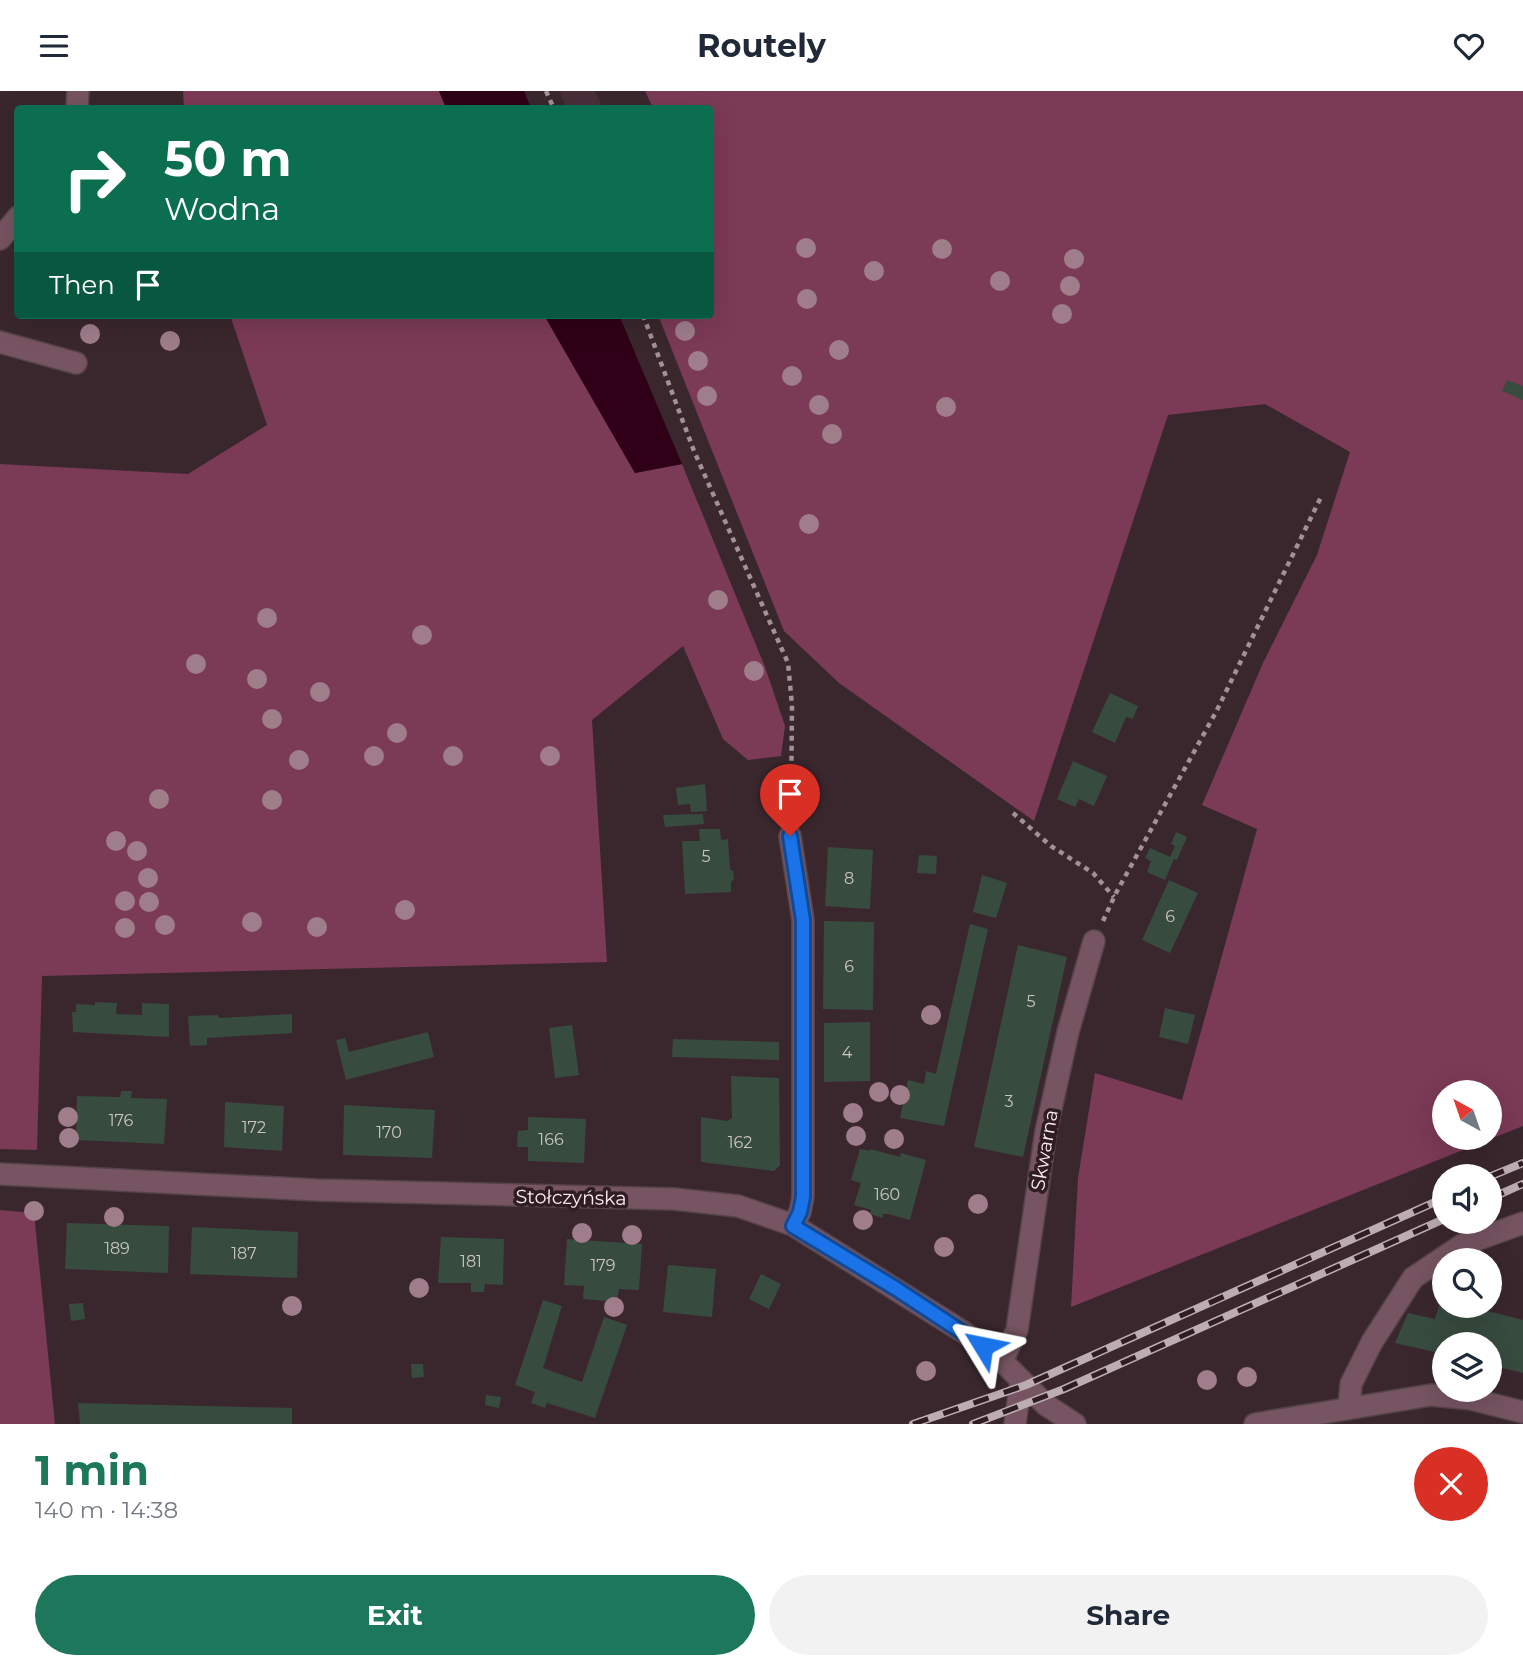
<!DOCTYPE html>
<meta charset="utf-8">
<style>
:root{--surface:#fff;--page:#f2f2f3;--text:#1f2937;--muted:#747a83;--accent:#1d785b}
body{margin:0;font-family:Montserrat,sans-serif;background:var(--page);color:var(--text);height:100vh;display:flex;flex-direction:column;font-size:26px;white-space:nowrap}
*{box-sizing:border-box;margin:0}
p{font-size:23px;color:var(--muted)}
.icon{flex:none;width:38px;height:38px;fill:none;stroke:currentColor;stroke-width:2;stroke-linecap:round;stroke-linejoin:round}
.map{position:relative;height:1333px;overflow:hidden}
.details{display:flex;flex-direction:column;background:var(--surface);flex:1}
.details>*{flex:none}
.guide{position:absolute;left:14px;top:14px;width:700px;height:214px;border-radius:7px;box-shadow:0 7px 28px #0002;background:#0b6e4f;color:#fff;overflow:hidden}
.needle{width:46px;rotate:320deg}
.buttons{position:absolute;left:1432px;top:989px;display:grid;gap:14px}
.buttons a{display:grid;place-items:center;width:70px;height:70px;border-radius:50%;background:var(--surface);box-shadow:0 7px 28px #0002;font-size:35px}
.pin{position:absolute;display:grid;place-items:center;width:60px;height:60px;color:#fff;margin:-72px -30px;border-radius:50% 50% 50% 0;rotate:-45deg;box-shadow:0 0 7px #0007}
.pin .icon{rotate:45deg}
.me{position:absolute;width:77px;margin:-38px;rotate:305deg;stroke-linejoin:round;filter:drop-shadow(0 0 5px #0008)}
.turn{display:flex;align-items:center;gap:24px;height:147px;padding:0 35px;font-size:32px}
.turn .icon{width:91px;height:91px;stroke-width:2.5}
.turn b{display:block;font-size:49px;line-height:60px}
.then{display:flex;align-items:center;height:66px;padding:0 35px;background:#0003;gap:14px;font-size:26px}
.round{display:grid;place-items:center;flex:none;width:74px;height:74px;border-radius:37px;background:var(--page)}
.overview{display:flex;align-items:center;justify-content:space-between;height:119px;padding:0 35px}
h1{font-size:42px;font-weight:700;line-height:52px;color:var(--accent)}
.primary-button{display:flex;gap:14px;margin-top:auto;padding:14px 35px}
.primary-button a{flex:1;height:80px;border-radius:42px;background:var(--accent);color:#fff;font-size:28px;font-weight:700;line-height:80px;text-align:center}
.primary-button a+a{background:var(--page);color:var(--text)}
header{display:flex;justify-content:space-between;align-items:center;height:91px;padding:0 35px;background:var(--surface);font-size:32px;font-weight:700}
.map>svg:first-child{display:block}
</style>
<header><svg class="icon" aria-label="menu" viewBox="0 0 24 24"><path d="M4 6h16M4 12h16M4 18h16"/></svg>Routely<svg class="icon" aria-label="heart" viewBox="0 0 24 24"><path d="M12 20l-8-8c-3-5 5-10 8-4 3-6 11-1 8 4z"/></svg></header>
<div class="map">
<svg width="1523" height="1333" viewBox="0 0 1523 1333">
<rect width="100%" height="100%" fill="#3a272e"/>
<!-- built -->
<path fill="#492f39" d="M559,0H595L603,17H567Z"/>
<!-- green -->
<path fill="#7b3a56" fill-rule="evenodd" d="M183,0H439L446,17H184Z
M645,0H1523V1035L1071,1216L1078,1087L1095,982L1182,1009L1257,738L1202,714L1263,572L1317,464L1350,361L1265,313L1168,324L1034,730L839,592L784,540L658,224H710V18L653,17ZM1444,1001H1489V1046H1444Z
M230,224H544L635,382L682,373L765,576L785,635L781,665L748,669L723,648L683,555L592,629L607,871L42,885L37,1059L0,1058V373L188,383L267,334Z
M0,1119L34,1122L55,1333H0Z"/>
<!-- water -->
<path fill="#2f0017" d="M439,0H524L531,17H446Z
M544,224H619L682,373L635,382Z"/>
<!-- building -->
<path fill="#384b3f" d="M1507,289L1523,295V309L1502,300Z
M1110,602L1138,615L1133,628L1126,626L1115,652L1092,641Z
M1073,670L1107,685L1094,715L1079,708L1075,716L1057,708Z
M705,693L707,720L691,721L690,713L678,714L676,697Z
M703,723L704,733L665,736L663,724Z
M699,738H720L721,749L728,748L730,778L733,780L734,788L731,791V801L685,803L682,750H700Z
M1176,741L1187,746L1177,769L1174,768L1165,789L1147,781L1151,770L1145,767L1150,757L1170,766L1175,755L1171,753Z
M828,756L873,759L870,818L825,815Z
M919,764L937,765L936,783L917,782Z
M982,784L1007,792L996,827L973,821Z
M1169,789L1198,802L1170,862L1142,849Z
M824,830L874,831L873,919L823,918Z
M970,833L988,838L944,1035L900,1027L908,989L924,993L926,980L936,983Z
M1018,854L1067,866L1023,1066L974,1056Z
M95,911L117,912L116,923L142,924V912L169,913V946L73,941L72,921H76V913L95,914Z
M1165,917L1195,924L1188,953L1159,946Z
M292,923V942L207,947V954L190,955L188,925L218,924L219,927Z
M870,931V990L824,991V932Z
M572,934L579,984L555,987L549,937Z
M428,941L434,966L346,989L336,949L345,947L349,961Z
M673,948L779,951V969L672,966Z
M731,985L779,987L780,1074L774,1080L701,1071V1026L727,1030L732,1027Z
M121,1000H132L131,1007L167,1008L164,1053L76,1049L77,1005L120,1006Z
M225,1011L284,1015L282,1060L224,1056Z
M344,1014L435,1019L432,1067L343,1064Z
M528,1026L586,1028L584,1072L528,1070V1056H517L518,1040L528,1039Z
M860,1058L870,1060V1058L900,1066L901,1062L926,1069L910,1129L888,1123H883V1127L870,1123L871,1119L854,1114L861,1092L851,1089Z
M67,1132L169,1135L168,1182L65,1178Z
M192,1136L298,1141L297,1187L190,1183Z
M441,1146L504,1148L503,1194L485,1193L484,1201H471V1192H438Z
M567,1148L642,1153L639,1199L619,1198L617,1211L583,1208L584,1195L564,1194Z
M668,1174L716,1178L712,1226L663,1221Z
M761,1183L781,1193L769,1218L749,1208Z
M1443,1200L1444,1214H1464L1523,1229V1282L1489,1274V1253H1444V1263L1395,1252L1408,1222L1435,1228Z
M543,1209L562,1215L543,1277L582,1291L604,1226L627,1234L595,1327L547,1312L545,1317L531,1312L535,1301L515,1294Z
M83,1212L85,1228L71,1230L69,1213Z
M411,1273H423L424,1286L412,1287Z
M486,1304L501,1306L499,1317L485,1314Z
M78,1312L292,1317V1333H80Z"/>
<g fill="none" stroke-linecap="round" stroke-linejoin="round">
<defs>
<path id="minor" d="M77,18L78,0
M0,148L18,126
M0,251L76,272
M790,745L803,829V1106L800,1121L793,1134
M0,1083L317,1099L674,1108L738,1115L793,1134L965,1242L1002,1270L1046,1314L1075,1333
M1002,1270L1017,1239L1046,1040L1068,941L1094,850
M1349,1316L1351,1293L1372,1251L1413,1187L1462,1154L1523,1132
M1015,1333L1021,1289
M1255,1333L1431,1304L1471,1308L1523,1321"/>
</defs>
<!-- minor casing -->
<use href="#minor" stroke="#554349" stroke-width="24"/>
<!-- path -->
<path stroke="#a29197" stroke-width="4.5" stroke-dasharray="5 5" stroke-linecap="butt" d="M546,0L554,18
M643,224L694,360L788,572L792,614L791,720
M1013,722L1051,755L1093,782L1114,806
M1103,830L1116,802L1216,621L1321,406"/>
<!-- minor -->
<use href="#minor" stroke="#765461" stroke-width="21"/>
<defs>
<path id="rail" d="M1489,1086L1523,1072
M1489,1108L1523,1093
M913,1333L1026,1294L1444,1107
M973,1333L1064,1298L1444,1128"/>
</defs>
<!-- rail casing -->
<use href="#rail" stroke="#bcadb2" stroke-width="8"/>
<!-- rail -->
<use href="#rail" stroke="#301d24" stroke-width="5" stroke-dasharray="16" stroke-linecap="butt"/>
</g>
<!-- trees -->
<g fill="#9f7d8a">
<circle cx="806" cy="157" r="10"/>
<circle cx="942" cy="158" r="10"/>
<circle cx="1074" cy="168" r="10"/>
<circle cx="874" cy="180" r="10"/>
<circle cx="1000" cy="190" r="10"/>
<circle cx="1070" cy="195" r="10"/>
<circle cx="807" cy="208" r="10"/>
<circle cx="1062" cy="223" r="10"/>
<circle cx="685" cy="240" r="10"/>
<circle cx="90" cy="243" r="10"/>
<circle cx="170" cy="250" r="10"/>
<circle cx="839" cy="259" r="10"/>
<circle cx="698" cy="270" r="10"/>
<circle cx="792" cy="285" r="10"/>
<circle cx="707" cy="305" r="10"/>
<circle cx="819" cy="314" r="10"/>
<circle cx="946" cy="316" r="10"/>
<circle cx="832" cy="343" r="10"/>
<circle cx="809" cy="433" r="10"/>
<circle cx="718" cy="509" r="10"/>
<circle cx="267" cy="527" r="10"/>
<circle cx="422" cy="544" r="10"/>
<circle cx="196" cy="573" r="10"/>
<circle cx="754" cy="580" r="10"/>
<circle cx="257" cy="588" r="10"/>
<circle cx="320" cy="601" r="10"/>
<circle cx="272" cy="628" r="10"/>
<circle cx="397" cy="642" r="10"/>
<circle cx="374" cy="665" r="10"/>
<circle cx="453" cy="665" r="10"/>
<circle cx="550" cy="665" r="10"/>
<circle cx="299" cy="669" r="10"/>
<circle cx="159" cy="708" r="10"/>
<circle cx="272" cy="709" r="10"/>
<circle cx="116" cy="750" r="10"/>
<circle cx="137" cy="760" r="10"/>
<circle cx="148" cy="787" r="10"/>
<circle cx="125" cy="810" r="10"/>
<circle cx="149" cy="811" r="10"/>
<circle cx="405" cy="819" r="10"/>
<circle cx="252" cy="831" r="10"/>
<circle cx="165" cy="834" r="10"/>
<circle cx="317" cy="836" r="10"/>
<circle cx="125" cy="837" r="10"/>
<circle cx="931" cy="924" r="10"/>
<circle cx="879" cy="1001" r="10"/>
<circle cx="900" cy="1004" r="10"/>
<circle cx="853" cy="1022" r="10"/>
<circle cx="68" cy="1026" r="10"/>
<circle cx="856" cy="1045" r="10"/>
<circle cx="69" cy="1047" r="10"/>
<circle cx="894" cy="1048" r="10"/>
<circle cx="978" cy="1113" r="10"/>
<circle cx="34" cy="1120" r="10"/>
<circle cx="114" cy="1126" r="10"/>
<circle cx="863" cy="1129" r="10"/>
<circle cx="582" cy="1142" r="10"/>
<circle cx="632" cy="1144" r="10"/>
<circle cx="944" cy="1156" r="10"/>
<circle cx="419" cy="1197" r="10"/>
<circle cx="292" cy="1215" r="10"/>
<circle cx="614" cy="1216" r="10"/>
<circle cx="926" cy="1280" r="10"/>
<circle cx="1247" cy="1286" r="10"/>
<circle cx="1207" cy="1289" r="10"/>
</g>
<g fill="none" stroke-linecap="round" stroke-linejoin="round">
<defs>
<path id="route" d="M790,745L803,829V1106L800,1121L793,1135L895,1197L983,1255"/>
</defs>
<!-- route casing -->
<use href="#route" stroke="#114b97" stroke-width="18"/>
<!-- route -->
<use href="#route" stroke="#1a73e8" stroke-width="12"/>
</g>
<g text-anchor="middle" stroke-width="7" stroke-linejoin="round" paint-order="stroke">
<!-- number labels -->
<g font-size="16" fill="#cac4c5">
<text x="706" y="771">5</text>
<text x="849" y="793">8</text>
<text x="1170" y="831">6</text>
<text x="849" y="881">6</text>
<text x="1031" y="916">5</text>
<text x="847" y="967">4</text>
<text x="1009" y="1016">3</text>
<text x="121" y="1035">176</text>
<text x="254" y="1042">172</text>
<text x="389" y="1047">170</text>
<text x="551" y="1054">166</text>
<text x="740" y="1057">162</text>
<text x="887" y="1109">160</text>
<text x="117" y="1163">189</text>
<text x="244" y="1168">187</text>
<text x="471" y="1176">181</text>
<text x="603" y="1180">179</text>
</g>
<!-- street labels -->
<g font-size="19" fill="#fbedf2" stroke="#301d24">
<text transform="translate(1044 1059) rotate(-80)" y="7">Skwarna</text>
<text transform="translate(571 1106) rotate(1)" y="7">Stołczyńska</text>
</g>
</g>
</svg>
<div class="buttons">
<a><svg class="needle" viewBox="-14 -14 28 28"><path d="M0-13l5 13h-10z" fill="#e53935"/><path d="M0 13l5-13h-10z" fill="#747a83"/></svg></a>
<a><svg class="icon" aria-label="sound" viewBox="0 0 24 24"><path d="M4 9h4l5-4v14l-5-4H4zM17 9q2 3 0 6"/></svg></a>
<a><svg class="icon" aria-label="search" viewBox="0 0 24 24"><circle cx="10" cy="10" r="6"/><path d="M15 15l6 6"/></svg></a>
<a><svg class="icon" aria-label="layers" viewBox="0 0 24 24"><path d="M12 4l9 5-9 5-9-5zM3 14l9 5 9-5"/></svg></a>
</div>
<div class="pin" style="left:790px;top:745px;background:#d93025"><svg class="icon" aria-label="arrive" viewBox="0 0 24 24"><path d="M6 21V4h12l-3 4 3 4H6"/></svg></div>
<svg class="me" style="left:983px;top:1255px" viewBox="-20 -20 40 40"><path d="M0-17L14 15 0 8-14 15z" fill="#1a73e8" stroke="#fff" stroke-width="4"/></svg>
<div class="guide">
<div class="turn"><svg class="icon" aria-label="right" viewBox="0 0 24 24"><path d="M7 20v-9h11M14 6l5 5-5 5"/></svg><div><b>50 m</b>Wodna</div></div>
<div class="then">Then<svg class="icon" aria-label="arrive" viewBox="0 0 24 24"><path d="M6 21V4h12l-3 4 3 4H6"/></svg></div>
</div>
</div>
<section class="details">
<div class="overview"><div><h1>1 min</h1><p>140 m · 14:38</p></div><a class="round" style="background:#d93025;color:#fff"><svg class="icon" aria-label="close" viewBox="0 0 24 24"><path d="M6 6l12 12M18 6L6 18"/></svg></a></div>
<div class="primary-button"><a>Exit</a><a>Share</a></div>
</section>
